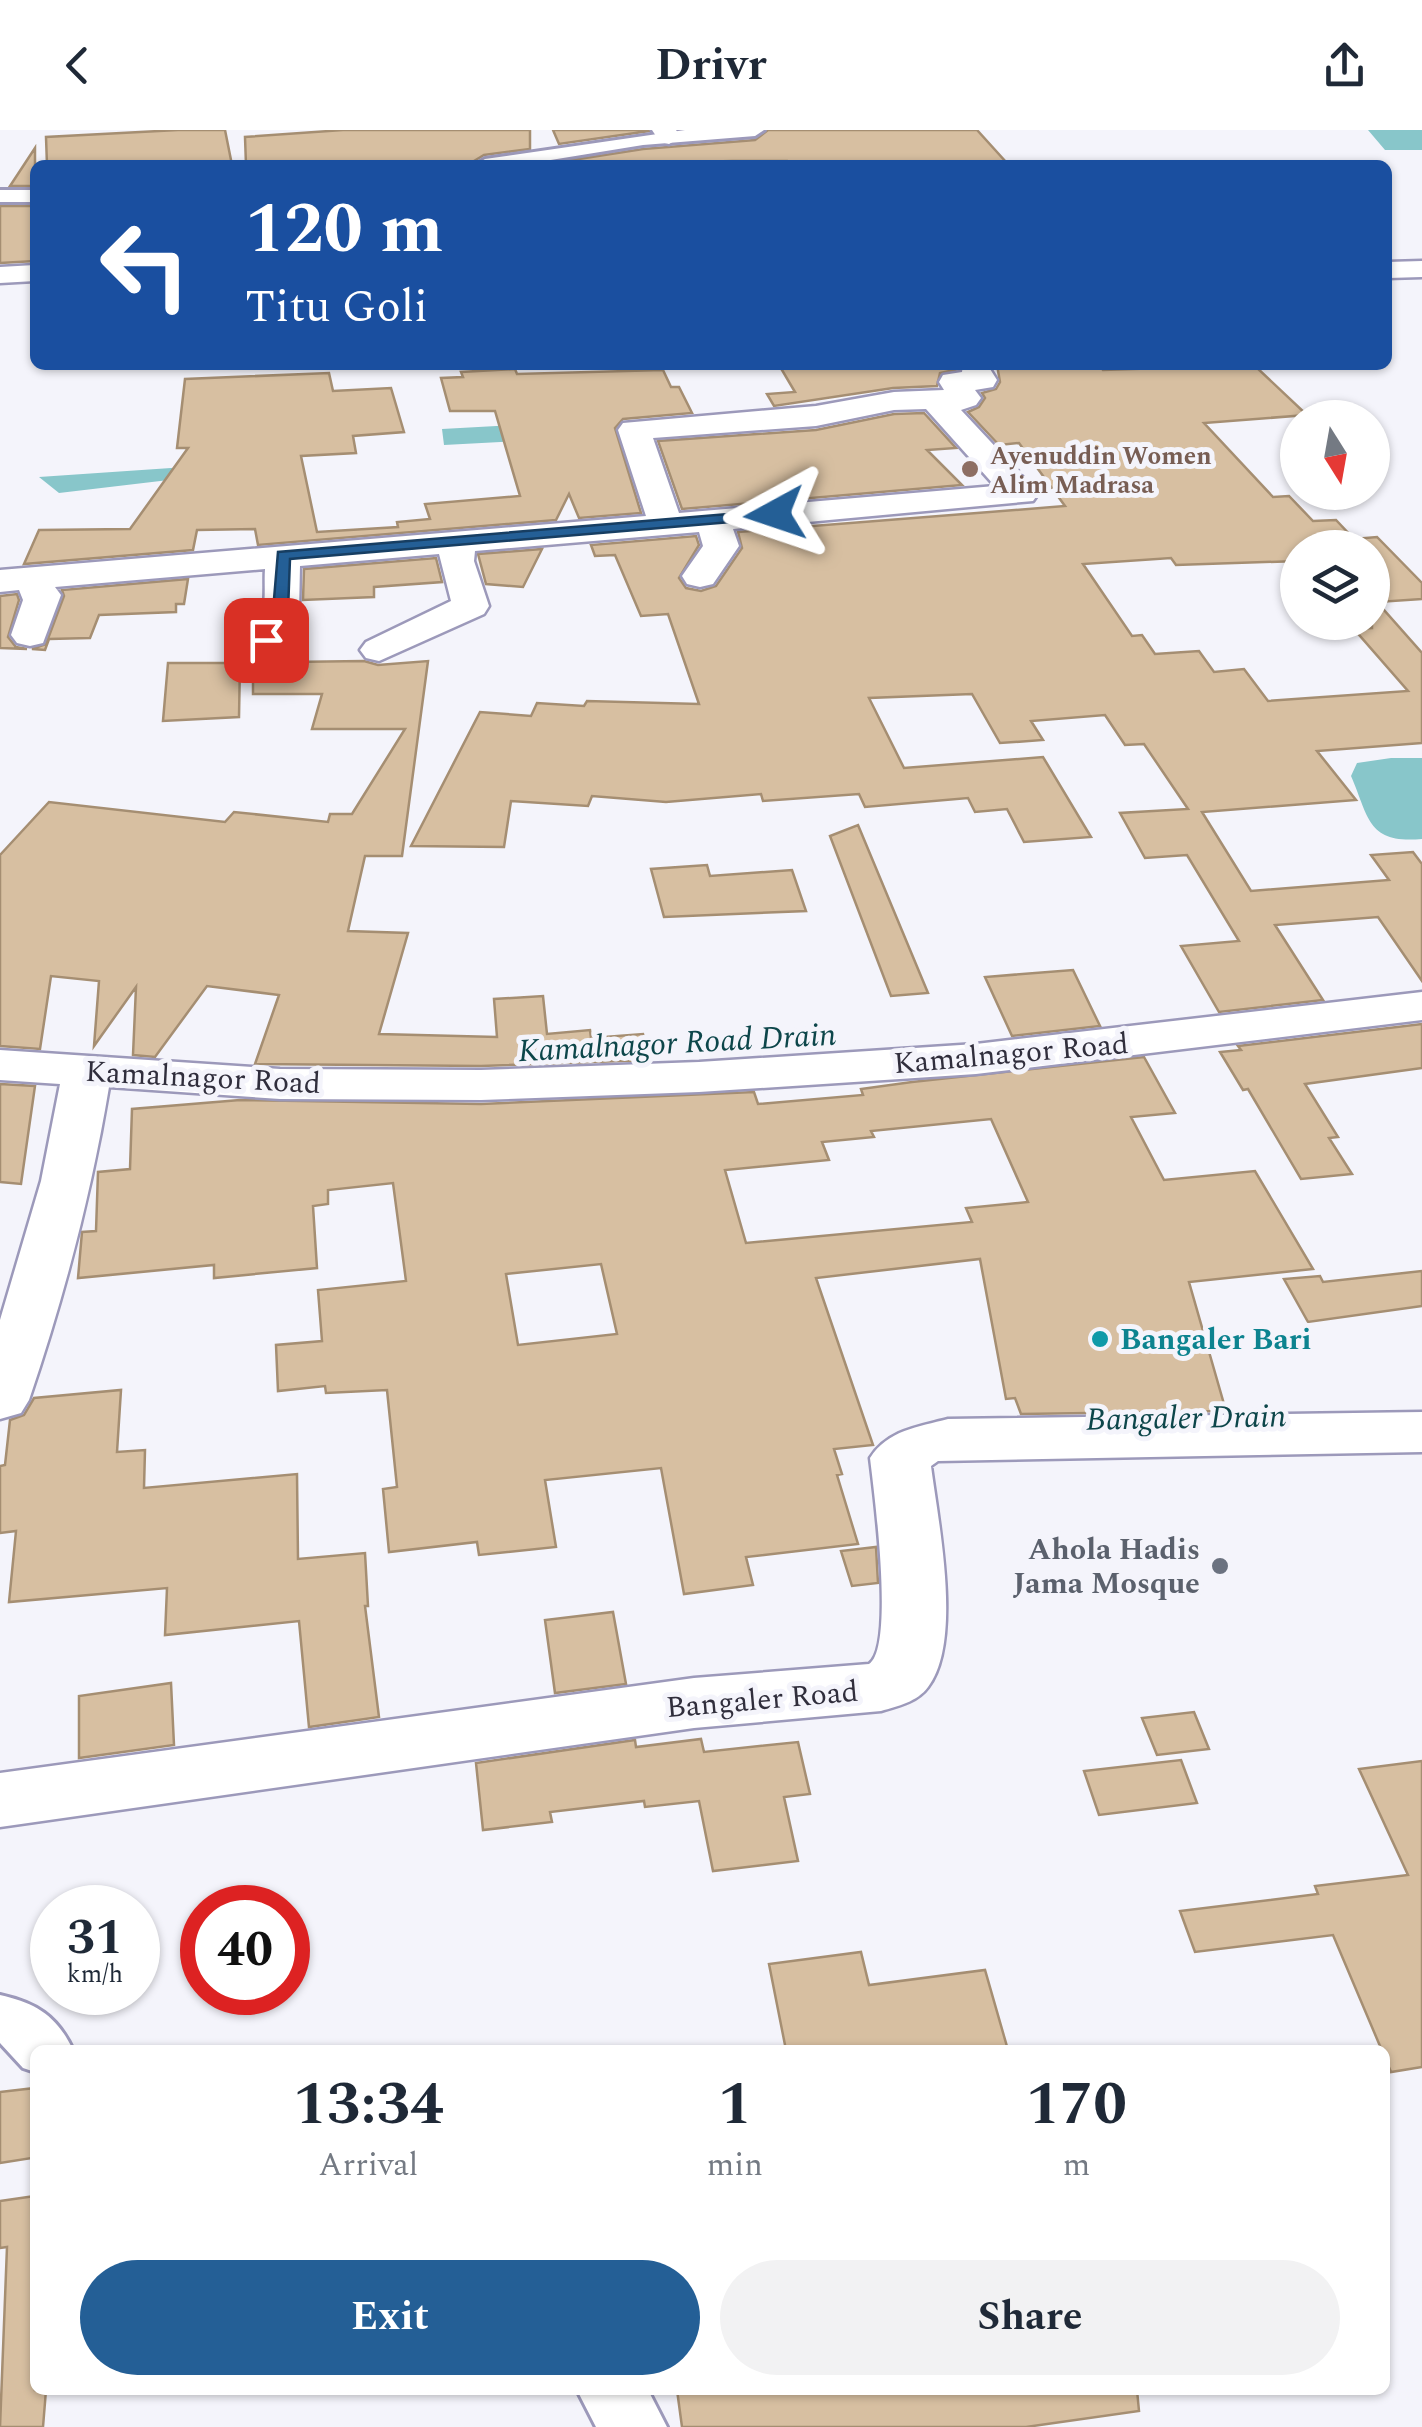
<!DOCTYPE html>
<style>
:root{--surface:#fff;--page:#f2f2f3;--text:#1f2937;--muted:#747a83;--accent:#245f96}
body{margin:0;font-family:Spectral,serif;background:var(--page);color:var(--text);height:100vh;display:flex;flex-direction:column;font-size:38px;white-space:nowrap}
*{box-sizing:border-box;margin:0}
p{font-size:32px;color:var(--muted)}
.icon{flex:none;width:55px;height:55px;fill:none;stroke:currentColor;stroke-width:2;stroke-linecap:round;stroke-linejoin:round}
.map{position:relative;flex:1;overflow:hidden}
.details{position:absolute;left:30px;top:1915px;width:1360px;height:350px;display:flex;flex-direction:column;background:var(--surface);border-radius:15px;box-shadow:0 2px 8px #0004}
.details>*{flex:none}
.banner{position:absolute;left:30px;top:30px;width:1362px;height:210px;border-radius:15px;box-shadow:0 2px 8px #0004;background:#1a4fa0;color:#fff;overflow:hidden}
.needle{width:65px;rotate:169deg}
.buttons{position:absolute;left:1280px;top:270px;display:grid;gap:20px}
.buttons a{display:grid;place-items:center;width:110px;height:110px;border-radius:50%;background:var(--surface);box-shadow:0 2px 8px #0004;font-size:50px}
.speed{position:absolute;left:30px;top:1755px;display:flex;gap:20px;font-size:50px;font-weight:700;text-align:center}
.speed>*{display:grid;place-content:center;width:130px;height:130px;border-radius:50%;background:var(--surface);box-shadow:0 2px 8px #0004;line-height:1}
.speed small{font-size:25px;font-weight:400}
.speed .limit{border:15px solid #d22;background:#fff;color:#111}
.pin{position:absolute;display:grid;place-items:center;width:85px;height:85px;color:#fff;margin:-42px;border-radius:20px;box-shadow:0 5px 15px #0006}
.me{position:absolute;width:110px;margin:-55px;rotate:265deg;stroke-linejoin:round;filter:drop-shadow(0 0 8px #0008)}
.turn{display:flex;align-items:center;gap:35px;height:210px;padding:0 50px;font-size:45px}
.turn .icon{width:130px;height:130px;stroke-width:2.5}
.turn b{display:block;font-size:70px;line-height:85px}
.eta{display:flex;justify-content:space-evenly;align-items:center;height:170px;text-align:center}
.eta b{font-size:60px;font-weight:700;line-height:70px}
.primary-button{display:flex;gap:20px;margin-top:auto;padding:20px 50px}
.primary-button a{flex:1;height:115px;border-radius:60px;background:var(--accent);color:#fff;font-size:40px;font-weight:700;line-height:115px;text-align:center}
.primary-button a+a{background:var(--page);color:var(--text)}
header{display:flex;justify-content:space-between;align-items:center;height:130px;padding:0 50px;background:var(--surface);font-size:45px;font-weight:700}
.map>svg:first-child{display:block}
</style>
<header><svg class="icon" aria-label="back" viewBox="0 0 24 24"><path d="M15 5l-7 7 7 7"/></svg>Drivr<svg class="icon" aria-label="share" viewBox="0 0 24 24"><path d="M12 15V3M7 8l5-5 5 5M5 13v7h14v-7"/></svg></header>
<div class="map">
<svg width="1422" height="2297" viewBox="0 0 1422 2297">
<rect width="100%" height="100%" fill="#f4f4fb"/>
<!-- water -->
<path fill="#88c6ca" d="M1368,0H1422V20H1385Z
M514,295L518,311L444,315L442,299Z
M215,335L211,345L59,363L39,347Z
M1391,628H1422V709C1367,714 1369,687 1351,646L1357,633Z"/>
<!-- building -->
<path fill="#d7bfa1" stroke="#a58e72" stroke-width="2.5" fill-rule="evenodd" d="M178,0H225L232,35H47L46,7Z
M343,0H530V19L484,25L474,31L246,35L245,7Z
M553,0H648L649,1L559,14Z
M768,0H977L1006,32L789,35L787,31H733L568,35L566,31L643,19L755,10Z
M35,18V56H10Z
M0,76H35V131L0,133Z
M779,235H959V239L940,243L937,256L893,258L774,276L767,264L795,262Z
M997,235H1099L1103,240L1254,235L1307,285L1204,293L1273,367L1289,366L1313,391L1336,390L1354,409L1377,407L1422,453V469L1377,472L1422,523V613L1317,621L1356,670L1202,682L1251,761L1389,750L1371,725L1413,722L1422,734V851L1378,787L1275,795L1323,870L1219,882L1181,816L1239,811L1187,725L1145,728L1120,683L1188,679L1144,614L1125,615L1105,585L1031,591L1043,610L1000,613L972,564L869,568L904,638L1043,627L1091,707L1024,712L1007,679L975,682L968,668L865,677L859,664L763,671L761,664L666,672L592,666L588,676L511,671L504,717L411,716L480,582L531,586L537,573L584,576L587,571L699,574L668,484L641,486L615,425L595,426L591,415L696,406L699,415L679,448L686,458L701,461L716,456L742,418L738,402L1065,376L1019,313L999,315L968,282L979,277L985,268L982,263L996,259L1000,252ZM1298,418H1372V498L1354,499L1408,561L1268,571L1244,539L1214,542L1199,521L1155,524L1142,505L1132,506L1083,434L1171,428L1176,435L1298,431Z
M515,239L517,244L663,240L671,257H679L692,283L623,289L615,298L641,383L579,388L569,364L556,390L258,415L255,399L197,400L193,420L24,434L39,400L130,399L188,318H177L185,249L329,243L333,261L391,258L404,302L353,306L356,323L301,326L317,402L398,397L397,392L430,389L425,374L520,366L495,281H450L441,248L463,247L461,242Z
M924,283L956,318L927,320L962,355L682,379L658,311L816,300L894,284Z
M542,419L523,457L486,454L478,424Z
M436,428L442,452L374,457V467L303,470L304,439Z
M188,449L184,474H176V482L99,485L90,508L49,509L45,520L32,519L46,514L64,466L62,460Z
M17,464L19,470L8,507L16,517L27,519L0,518V466Z
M364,531L378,535L428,531L402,726H365L348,801L408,803L379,904L497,907L494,869L543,866L547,904L590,900L591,908L643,904L649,930L481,936L255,934L279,865L207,856L155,927L133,925L136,857L94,916L99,851L51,846L40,919L0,916V725L49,672L225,692L234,682L328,692L330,684H352L405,599H312L322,564H253V545L267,549L281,545L289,532Z
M168,533H240L239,587L163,591Z
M858,695L928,863L891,866L830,706Z
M707,735L710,746L792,740L806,781L664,787L651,739Z
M1073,840L1100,896L1012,906L985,847Z
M1422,894V938L1305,954L1338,1007L1329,1008L1352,1044L1301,1049L1248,959L1243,960L1220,922L1241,920L1238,916Z
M1144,927L1175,983L1131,987L1164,1050L1255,1041L1313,1139L1189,1152L1226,1281L1021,1284L1015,1268L1006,1269L980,1129L816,1148L873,1315L834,1319L842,1344L837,1345L858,1414L746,1427L753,1455L684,1464L661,1338L545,1350L556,1417L479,1425L477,1412L389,1422L383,1359L397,1357L387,1260L326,1263L325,1256L278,1261L276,1215L322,1211L318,1160L406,1151L393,1053L328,1060V1074L313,1076L317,1138L214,1148V1135L78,1148L82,1102L96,1101L98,1042L130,1039L132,979L240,970L481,974L754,962L758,974L863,965L861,959L912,952ZM991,989L1028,1072L966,1078L972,1092L746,1113L725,1040L829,1030L822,1012L874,1007L871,1001ZM601,1134L617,1204L518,1215L506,1144Z
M0,954L35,956L21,1054L0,1052Z
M1422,1141V1176L1308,1192L1284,1149L1320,1146L1323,1152Z
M121,1260L117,1322L145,1320L144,1358L297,1344L298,1429L365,1423L368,1476H365L379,1587L309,1597L299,1491L165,1505L167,1458L9,1472L16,1401L0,1403V1336L5,1335L10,1290L24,1285L34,1268Z
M876,1417L878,1453L852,1456L841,1421Z
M613,1482L626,1554L555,1563L545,1490Z
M171,1553L174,1615L79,1628V1566Z
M1194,1582L1209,1619L1157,1625L1142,1588Z
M701,1609L704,1622L798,1612L810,1664L784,1667L798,1731L713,1741L699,1671L645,1677L644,1671L550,1682L552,1692L483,1700L476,1633L635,1610L636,1617Z
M1181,1630L1197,1673L1099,1685L1084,1641Z
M1422,1631V1937L1391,1942L1333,1805L1195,1822L1180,1781L1318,1764L1315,1756L1408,1745L1359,1639Z
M861,1822L869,1855L985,1840L1008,1920H786L769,1834Z
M35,1958L32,2028L0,2033V1962Z
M35,2066V2260H46L43,2297H0L7,2117L0,2118V2071Z
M677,2260H1137L1139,2281L1026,2297H682Z"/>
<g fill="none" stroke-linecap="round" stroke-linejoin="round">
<defs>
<path id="street" d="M685,0H764L755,6L643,15L520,35H475L485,29Z
M0,60H35V72H0Z
M0,1865C36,1873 57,1886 73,1920H35V1942L23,1938L0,1913Z
M577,2260H648L667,2297H596Z"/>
<path id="secondary" d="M652,0H676L681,7L669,14L660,12Z
M1422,131V147L1388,148V132Z
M35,135V151L0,153V137Z
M963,235H993L990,239L997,250L993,257L975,260L981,268L976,275L961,280L1033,357L1038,364L1033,371L733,399L739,416L713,454L700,457L687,454L682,446L703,416L699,402L475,421L474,431L489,476L484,484L379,531L366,528L360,520L366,512L451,471L439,424L300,436L299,481L285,509V533L280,541L266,545L252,541C236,518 257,502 263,481C266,468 264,452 265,439L55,457L61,465L43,513L30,516L17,513L11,505L23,470L19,460L0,462V440L646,386L618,300L623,293L816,276L894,262L944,260L939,252L943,245L962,242ZM926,279L995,356L679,383L653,308L816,296L894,280Z
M1422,862V890L976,944L699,962L481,970L280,969L109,957C91,1065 64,1167 29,1270L21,1283L0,1289V1190L41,1051L60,954L0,950V920L280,939L481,940L699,932L976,914Z
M1422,1282V1322L938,1331L931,1336C938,1391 963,1511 928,1557C917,1572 898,1576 881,1581L694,1598L0,1697V1643L694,1548L869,1534C895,1517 874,1361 870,1328C888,1300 918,1297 948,1289Z"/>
</defs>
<!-- street casing -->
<use href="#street" stroke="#9c99ba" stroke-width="6"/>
<!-- secondary casing -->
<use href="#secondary" stroke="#9c99ba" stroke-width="5"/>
<!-- street -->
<use href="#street" fill="#fff" fill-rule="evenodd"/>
<!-- secondary -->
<use href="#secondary" fill="#fff" fill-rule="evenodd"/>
</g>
<!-- route -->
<path fill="#245f96" stroke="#173e62" stroke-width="2.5" d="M775,380L780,381V388L290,429L288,481L272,513L258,510L273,481L278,422Z"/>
<!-- markers -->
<circle fill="#8d6e63" stroke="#f4f4fb" stroke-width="4" cx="970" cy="339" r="10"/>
<circle fill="#0f9aa8" stroke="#f4f4fb" stroke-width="4" cx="1100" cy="1209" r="10"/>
<circle fill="#6b7280" stroke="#f4f4fb" stroke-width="4" cx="1220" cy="1436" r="10"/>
<g text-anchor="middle" stroke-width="10" stroke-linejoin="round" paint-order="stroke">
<!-- far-education labels -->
<g font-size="25" font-weight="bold" fill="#785e54" stroke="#f4f4fb" text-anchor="start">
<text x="990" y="334">Ayenuddin Women<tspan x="990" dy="29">Alim Madrasa</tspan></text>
</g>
<!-- street labels -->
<g font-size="30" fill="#302e3c" stroke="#f4f4fb">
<text transform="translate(1011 923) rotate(-5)" y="10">Kamalnagor Road</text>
<text transform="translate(203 947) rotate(3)" y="10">Kamalnagor Road</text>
<text transform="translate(762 1569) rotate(-5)" y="10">Bangaler Road</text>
</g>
<!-- culture labels -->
<g font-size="30" font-weight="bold" fill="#0d838f" stroke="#f4f4fb" text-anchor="start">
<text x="1120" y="1219">Bangaler Bari</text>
</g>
<!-- worship labels -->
<g font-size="30" font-weight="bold" fill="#5b616d" stroke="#f4f4fb" text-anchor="end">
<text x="1200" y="1429">Ahola Hadis<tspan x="1200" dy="34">Jama Mosque</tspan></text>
</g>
<!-- water labels -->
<g font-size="32" font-style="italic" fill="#0d464a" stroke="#f4f4fb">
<text transform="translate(677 912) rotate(-3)" y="11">Kamalnagor Road Drain</text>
<text transform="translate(1186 1287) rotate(-1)" y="11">Bangaler Drain</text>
</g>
</g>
</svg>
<div class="buttons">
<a><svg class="needle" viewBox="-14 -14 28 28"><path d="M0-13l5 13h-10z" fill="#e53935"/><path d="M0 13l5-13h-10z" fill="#747a83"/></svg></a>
<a><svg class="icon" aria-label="layers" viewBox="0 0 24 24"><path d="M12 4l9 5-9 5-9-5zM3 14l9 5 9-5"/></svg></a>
</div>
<div class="speed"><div>31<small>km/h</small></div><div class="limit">40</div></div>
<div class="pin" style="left:266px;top:510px;background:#d93025"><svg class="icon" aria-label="arrive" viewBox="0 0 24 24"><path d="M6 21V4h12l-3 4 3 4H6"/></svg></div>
<svg class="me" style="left:775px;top:384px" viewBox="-20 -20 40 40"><path d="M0-17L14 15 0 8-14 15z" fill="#245f96" stroke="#fff" stroke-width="4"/></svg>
<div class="banner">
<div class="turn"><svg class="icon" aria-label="left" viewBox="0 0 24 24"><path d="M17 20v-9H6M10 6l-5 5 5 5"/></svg><div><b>120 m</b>Titu Goli</div></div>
</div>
<section class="details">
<div class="eta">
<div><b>13:34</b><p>Arrival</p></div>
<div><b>1</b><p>min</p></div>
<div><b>170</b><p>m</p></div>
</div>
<div class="primary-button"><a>Exit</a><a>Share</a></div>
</section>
</div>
